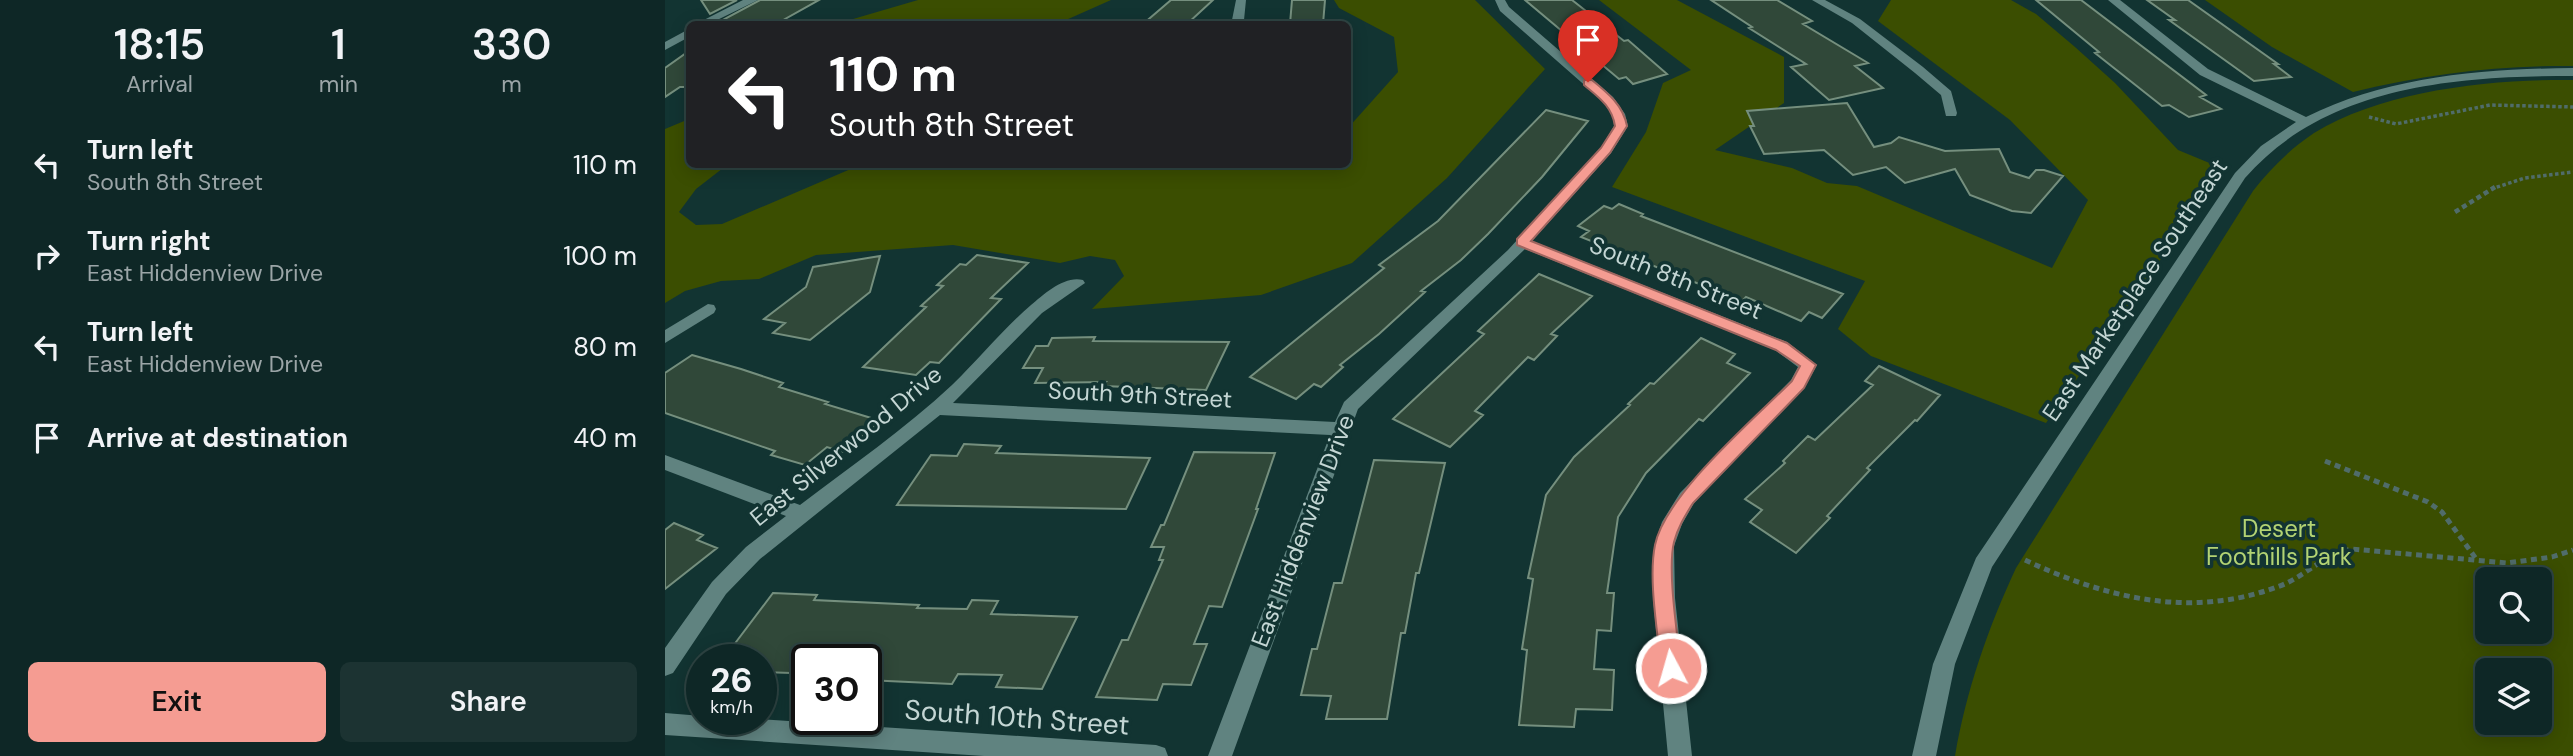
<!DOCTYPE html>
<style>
:root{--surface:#0e2726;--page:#1c3332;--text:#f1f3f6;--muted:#9ba5a7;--line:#2e4443;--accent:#f59c92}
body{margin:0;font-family:"DM Sans",sans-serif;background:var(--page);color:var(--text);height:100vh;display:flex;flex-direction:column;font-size:26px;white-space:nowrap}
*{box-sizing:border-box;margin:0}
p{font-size:23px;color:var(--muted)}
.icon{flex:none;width:38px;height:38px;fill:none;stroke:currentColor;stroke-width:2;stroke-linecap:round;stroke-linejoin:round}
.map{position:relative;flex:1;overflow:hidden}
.sheet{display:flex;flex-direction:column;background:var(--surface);width:665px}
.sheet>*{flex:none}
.top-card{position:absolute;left:21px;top:21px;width:665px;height:147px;border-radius:10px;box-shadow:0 4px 18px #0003,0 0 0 2px var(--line);background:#202124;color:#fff;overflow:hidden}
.controls{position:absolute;left:1810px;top:567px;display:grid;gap:14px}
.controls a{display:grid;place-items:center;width:77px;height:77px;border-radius:10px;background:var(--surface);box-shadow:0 4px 18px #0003,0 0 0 2px var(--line);font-size:35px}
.speed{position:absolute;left:21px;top:644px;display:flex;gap:14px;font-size:35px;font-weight:700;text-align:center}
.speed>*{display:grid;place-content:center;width:91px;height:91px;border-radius:50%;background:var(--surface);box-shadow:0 4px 18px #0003,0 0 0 2px var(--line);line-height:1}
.speed small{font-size:18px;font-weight:400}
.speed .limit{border:4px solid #111;border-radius:10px;background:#fff;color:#111}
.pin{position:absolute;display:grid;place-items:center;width:60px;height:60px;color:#fff;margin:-72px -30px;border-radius:50% 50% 50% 0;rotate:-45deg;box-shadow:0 0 7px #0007}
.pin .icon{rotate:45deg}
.me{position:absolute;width:77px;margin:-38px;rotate:354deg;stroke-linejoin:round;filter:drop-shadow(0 0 5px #0008)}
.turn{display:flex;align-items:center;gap:24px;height:147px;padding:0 28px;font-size:32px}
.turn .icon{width:91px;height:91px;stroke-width:2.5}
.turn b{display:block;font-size:49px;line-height:60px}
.eta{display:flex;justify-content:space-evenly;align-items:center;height:119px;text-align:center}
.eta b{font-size:42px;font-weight:600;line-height:49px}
.cta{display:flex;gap:14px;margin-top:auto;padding:14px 28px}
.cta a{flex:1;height:80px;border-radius:10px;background:var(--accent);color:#111;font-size:28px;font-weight:600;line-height:80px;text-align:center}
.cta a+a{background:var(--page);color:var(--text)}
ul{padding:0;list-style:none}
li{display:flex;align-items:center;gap:21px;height:91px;padding:0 28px}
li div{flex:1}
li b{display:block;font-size:26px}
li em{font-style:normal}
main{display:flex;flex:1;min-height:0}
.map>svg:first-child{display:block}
</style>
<main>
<section class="sheet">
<div class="eta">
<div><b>18:15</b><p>Arrival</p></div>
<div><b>1</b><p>min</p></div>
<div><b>330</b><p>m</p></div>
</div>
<ul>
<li><svg class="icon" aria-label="left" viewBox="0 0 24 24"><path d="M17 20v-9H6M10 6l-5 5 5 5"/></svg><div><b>Turn left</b><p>South 8th Street</p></div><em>110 m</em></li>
<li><svg class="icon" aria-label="right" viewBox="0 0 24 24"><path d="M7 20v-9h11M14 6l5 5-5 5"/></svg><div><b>Turn right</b><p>East Hiddenview Drive</p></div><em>100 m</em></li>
<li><svg class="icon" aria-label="left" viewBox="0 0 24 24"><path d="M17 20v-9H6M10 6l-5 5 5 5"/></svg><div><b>Turn left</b><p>East Hiddenview Drive</p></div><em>80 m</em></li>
<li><svg class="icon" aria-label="arrive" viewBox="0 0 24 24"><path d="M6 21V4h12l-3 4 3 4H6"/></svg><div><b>Arrive at destination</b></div><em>40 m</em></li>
</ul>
<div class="cta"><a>Exit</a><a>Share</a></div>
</section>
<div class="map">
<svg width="1908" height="756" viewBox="0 0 1908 756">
<rect width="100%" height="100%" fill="#123432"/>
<!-- green -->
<path fill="#3b4e01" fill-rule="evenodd" d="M253,0H446L392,24H171Z
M669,0H810L880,69L782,178L687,263L596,295L427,309L459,276L450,260L425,256L395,263L288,245L151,255L94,279L56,281L20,291L0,303V129L24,119V164L62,165L31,189L14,212L31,225L57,224L195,165L682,164L683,128L733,72L729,37L674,8Z
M934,0H1012L1119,57V103L1050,150L1127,168L1162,183L1192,186L1387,268L1423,200L1345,120L1213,21L1226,0H1346L1371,14L1410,47L1450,83L1513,150L1559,169L1381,423L1206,356L1173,329L1200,281L947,187L981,132L998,83L1026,70Z
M1540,0H1908V66C1833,65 1761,74 1688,92L1607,47Z
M1908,80V756H1290C1301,691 1323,628 1351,568L1588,191C1605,169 1625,149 1649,133C1719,90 1827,79 1908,80ZM1874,579V632H1822V579ZM1874,670V723H1822V670Z"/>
<!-- building -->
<path fill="#304839" stroke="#758f7e" stroke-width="2" d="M36,0H72L45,14Z
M95,0H154L111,24L52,23Z
M506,0H548L522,24H478Z
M627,0H660L658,24H625Z
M860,0H907L959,41L963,40L1002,74L968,84L961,77L954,79Z
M1046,0H1112L1147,21L1138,24L1203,63L1190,66L1218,88L1164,100L1126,67L1141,64L1084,28L1087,27Z
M1371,0H1416L1541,95L1535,97L1556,109L1524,117L1504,105L1497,106L1430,53L1434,52Z
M1482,0H1523L1613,64H1609L1626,77L1589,81L1504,20H1510Z
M24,51V87H15L0,97V68Z
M1182,103L1209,147L1226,143L1234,137L1280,151L1334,149L1345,172L1364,178L1371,170H1379L1398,176L1366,213L1347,211L1305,195L1290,169L1240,183L1221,167L1188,175L1159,150L1099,154L1085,126H1089L1082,111Z
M881,110L923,121L877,177L823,234L796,260L756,291L760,292L714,334L675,365L678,367L656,387L649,384L631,399L585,377L719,268L714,265L773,221Z
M954,204L978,214L976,216L1178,294L1157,318L1144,312L1136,321L1081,297L1077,301L916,237L924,231L913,226L939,206L947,209Z
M312,255L363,263L326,298L336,299L274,363L265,362L251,375L198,367L261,307L256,306L278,286L272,285L295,264L301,265Z
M215,256L205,292L145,340L108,333L120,323L99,319L141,287L148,267Z
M874,274L927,296L886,334L892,336L869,360L863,357L810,411L818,415L785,447L728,419L819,334L813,331Z
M430,337L428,341L564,342L541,390L438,386L441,382L370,383L378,368H358L371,346H383L387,338Z
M1036,338L1070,354L1062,363L1085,373L1038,421L1034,419L981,473L953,517L942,593H949L946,631L932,630L929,669L949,670L947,710L911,709L909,727L854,725L862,650L857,649L868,579L863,578L881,495L909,457L965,405L963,404L985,383L989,384Z
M27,355L76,369L118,383L114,387L163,402L160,404L216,421L178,452L162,447L140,465L106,455L110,451L0,413V373Z
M1214,366L1275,395L1252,421L1250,420L1202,468L1205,470L1162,516L1165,518L1131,553L1085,522L1097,510L1080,499L1120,463L1118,461L1143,436L1150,440L1208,385L1200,381Z
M299,444L336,446L331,453L485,458L461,509L232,505L266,455L292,456Z
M529,452L610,453L591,509H593L557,607L544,606L529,644H542L526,685L498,684L492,700L431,697L457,640H463L498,560H494L499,547H486L496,525H499Z
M709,460L780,463L754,573H751L740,633H736L722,719H661L666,696L636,695L647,649H652L669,583H677Z
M9,523L38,535L32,540L52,548L0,589V530Z
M108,593L152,595L149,600L254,605L252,608L302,609L307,600L333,601L326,614L412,617L377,689L331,687L337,675L293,674L287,684L201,680V660H135L126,673L96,672V660L59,658Z"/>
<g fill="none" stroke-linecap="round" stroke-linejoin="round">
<!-- path-far2 -->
<path stroke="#506c6a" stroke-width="3.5" stroke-dasharray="3.5 2.5" stroke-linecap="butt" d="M1704,117L1731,124L1825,105L1908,107
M1826,189L1860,178L1908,172"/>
<!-- path-far1 -->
<path stroke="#506c6a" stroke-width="4.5" stroke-dasharray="5 3.5" stroke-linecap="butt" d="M1790,212L1830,187"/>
<!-- path -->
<path stroke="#506c6a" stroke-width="5" stroke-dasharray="6 4.5" stroke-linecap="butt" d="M1660,461L1763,502L1777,512L1812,560
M1360,560C1441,598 1525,619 1612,587C1639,578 1658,554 1687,549L1842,563L1887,557L1908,550"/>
<!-- minor -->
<path fill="#608380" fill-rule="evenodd" d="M78,0H93L44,24H31Z
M571,0H581L579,20L573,23L567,20Z
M830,0H840L844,7L948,97L960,114L963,126L946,153L867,241L1122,342L1152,365L1139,388L1029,503L1017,524L1009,546L1010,598L1027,756H1003L988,598L989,546L997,522L1015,493L1126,380L1133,367L1110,350L860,249L693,409L567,756H543L665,435L275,415L95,559L61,594L8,673L0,676V648L47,582L81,547L121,516L0,470V455L135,505C186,466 240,429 287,385C314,359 338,329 366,305C379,294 400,275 418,280L420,283L377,313L288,403L670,422L679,402L843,250L936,148L949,126L948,114L940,103L835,11Z
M1147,0H1160L1195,19L1258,67L1286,91L1292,113L1291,116H1281L1276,95L1250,73L1187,23Z
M1443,0H1455L1543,69L1641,117C1725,76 1816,69 1908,68V76C1793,76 1661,85 1580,178L1327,567L1290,664L1271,756H1247L1268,664L1311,558L1570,173L1596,146L1631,122L1535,75Z
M24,29V37L0,50V42Z
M43,304L49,305L51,309L49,313L0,343V330Z
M0,713L37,716V719H95L491,745L500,748L503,756H319L0,735Z"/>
</g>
<!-- route -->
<path fill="#f59c92" stroke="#9f655f" stroke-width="2" d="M919,80H927C943,93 958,105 962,126L945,153L866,241L1122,343L1151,365L1139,388L1028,503C1020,516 1013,527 1009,542C1002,571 1013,637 1016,668L1013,675L1006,677L999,675L996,668C993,633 983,579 990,545C1000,495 1089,419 1127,381L1135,366L1111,350L852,245V239L936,148L950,126C947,106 933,97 919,85Z"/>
<g text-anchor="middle" stroke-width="7" stroke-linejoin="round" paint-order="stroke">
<!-- street labels -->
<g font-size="24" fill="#c4d6d4" stroke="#123432">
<text transform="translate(1011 278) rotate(22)" y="8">South 8th Street</text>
<text transform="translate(1470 290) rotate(-56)" y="8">East Marketplace Southeast</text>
<text transform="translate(475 395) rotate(3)" y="8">South 9th Street</text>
<text transform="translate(181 446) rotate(-39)" y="8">East Silverwood Drive</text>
<text transform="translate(638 531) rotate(-69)" y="8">East Hiddenview Drive</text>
</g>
<!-- park labels -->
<g font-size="24" fill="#b3d373" stroke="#123432">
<text x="1614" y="537">Desert<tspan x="1614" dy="28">Foothills Park</tspan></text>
</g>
<!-- near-street labels -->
<g font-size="28" fill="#c4d6d4" stroke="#123432">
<text transform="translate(352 717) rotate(4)" y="10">South 10th Street</text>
</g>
</g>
</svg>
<div class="controls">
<a><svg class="icon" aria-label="search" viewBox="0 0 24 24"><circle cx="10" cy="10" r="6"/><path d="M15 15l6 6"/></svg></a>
<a><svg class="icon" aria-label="layers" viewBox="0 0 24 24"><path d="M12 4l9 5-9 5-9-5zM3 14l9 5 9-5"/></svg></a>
</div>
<div class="speed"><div>26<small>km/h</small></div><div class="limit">30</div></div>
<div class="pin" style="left:923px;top:82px;background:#d93025"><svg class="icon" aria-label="arrive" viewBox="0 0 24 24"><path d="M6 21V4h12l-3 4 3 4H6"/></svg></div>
<svg class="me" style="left:1006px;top:668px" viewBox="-20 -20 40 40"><circle r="17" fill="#f59c92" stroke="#fff" stroke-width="3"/><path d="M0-11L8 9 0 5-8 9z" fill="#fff"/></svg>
<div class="top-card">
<div class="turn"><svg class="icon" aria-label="left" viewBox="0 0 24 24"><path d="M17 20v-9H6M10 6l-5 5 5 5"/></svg><div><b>110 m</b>South 8th Street</div></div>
</div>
</div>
</main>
